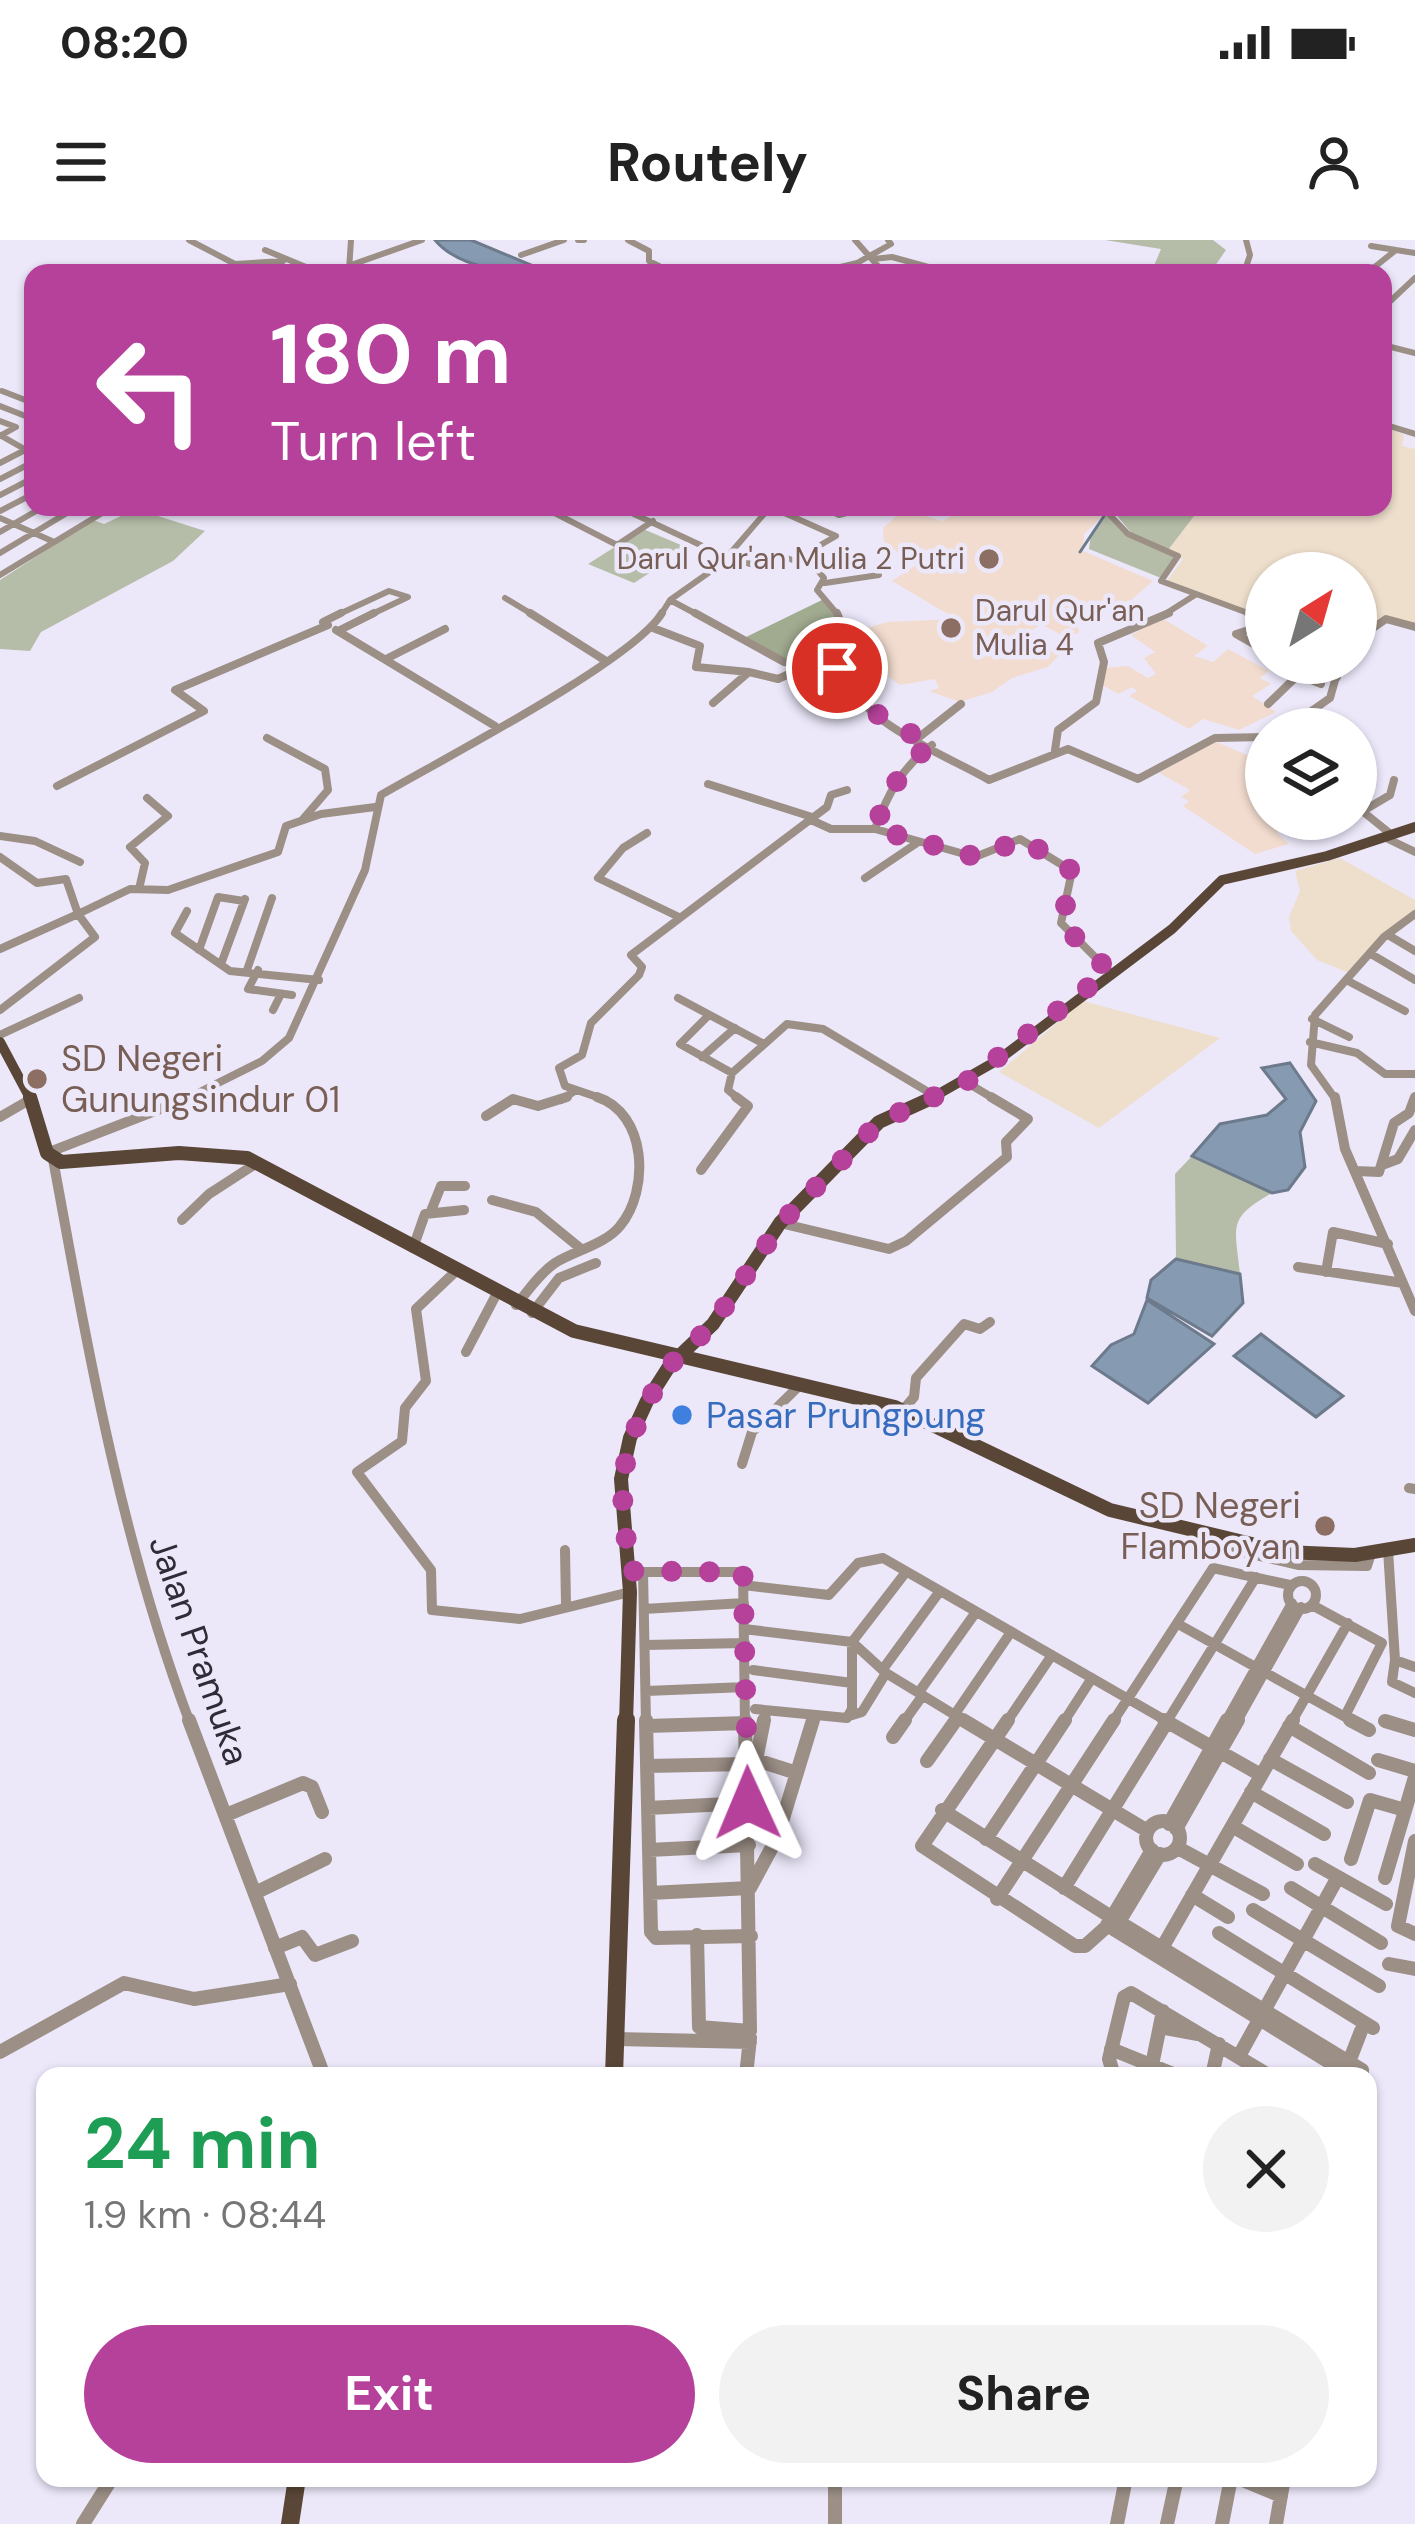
<!DOCTYPE html>
<meta charset="utf-8">
<style>
:root{--surface:#fff;--page:#f2f2f2;--text:#222;--muted:#767676;--accent:#b5419a}
body{margin:0;font-family:"DM Sans",sans-serif;background:var(--page);color:var(--text);height:100vh;display:flex;flex-direction:column;font-size:45px;white-space:nowrap}
*{box-sizing:border-box;margin:0}
p{font-size:39px;color:var(--muted)}
.icon{flex:none;width:66px;height:66px;fill:none;stroke:currentColor;stroke-width:2;stroke-linecap:round;stroke-linejoin:round}
.map{position:relative;flex:1;overflow:hidden}
.drawer{position:absolute;left:36px;top:1827px;width:1341px;height:420px;display:flex;flex-direction:column;background:var(--surface);border-radius:24px;box-shadow:0 3px 9px #0004}
.drawer>*{flex:none}
.hud{position:absolute;left:24px;top:24px;width:1368px;height:252px;border-radius:24px;box-shadow:0 3px 9px #0004;background:#b5419a;color:#fff;overflow:hidden}
.needle{width:78px;rotate:37deg}
.fabs{position:absolute;left:1245px;top:312px;display:grid;gap:24px}
.fabs a{display:grid;place-items:center;width:132px;height:132px;border-radius:50%;background:var(--surface);box-shadow:0 3px 9px #0004;font-size:60px}
.pin{position:absolute;display:grid;place-items:center;width:102px;height:102px;color:#fff;margin:-51px;border:6px solid #fff;border-radius:50%;box-shadow:0 3px 12px #0007}
.me{position:absolute;width:132px;margin:-66px;rotate:359deg;stroke-linejoin:round;filter:drop-shadow(0 0 9px #0008)}
.turn{display:flex;align-items:center;gap:42px;height:252px;padding:0 48px;font-size:54px}
.turn .icon{width:156px;height:156px;stroke-width:2.5}
.turn b{display:block;font-size:84px;line-height:102px}
.round{display:grid;place-items:center;flex:none;width:126px;height:126px;border-radius:63px;background:var(--page)}
.overview{display:flex;align-items:center;justify-content:space-between;height:204px;padding:0 48px}
h1{font-size:72px;font-weight:700;line-height:90px;color:#1e9e55}
.primary-button{display:flex;gap:24px;margin-top:auto;padding:24px 48px}
.primary-button a{flex:1;height:138px;border-radius:72px;background:var(--accent);color:#fff;font-size:48px;font-weight:700;line-height:138px;text-align:center}
.primary-button a+a{background:var(--page);color:var(--text)}
.status{display:flex;justify-content:space-between;align-items:center;height:84px;padding:0 60px;background:var(--surface);direction:ltr}
.status svg{height:33px;fill:currentColor}
header{display:flex;justify-content:space-between;align-items:center;height:156px;padding:0 48px;background:var(--surface);font-size:54px;font-weight:700}
.map>svg:first-child{display:block}
</style>
<div class="status"><b>08:20</b><svg viewBox="0 0 49 12"><path d="M0 12V9h3v3zM5 12V6h3v6zM10 12V3h3v9zM15 12V0h3v12zM26 1h20v11H26zM47 4h2v5h-2z"/></svg></div>
<header><svg class="icon" aria-label="menu" viewBox="0 0 24 24"><path d="M4 6h16M4 12h16M4 18h16"/></svg>Routely<svg class="icon" aria-label="person" viewBox="0 0 24 24"><circle cx="12" cy="8" r="4"/><path d="M4 21q1-7 8-7t8 7"/></svg></header>
<div class="map">
<svg width="1415" height="2284" viewBox="0 0 1415 2284">
<rect width="100%" height="100%" fill="#ece8fa"/>
<!-- industrial -->
<path fill="#eedecc" d="M1383,185L1404,195L1402,206L1415,209V386L1380,379L1356,397V333H1266V393L1258,387L1262,377L1166,342L1183,319L1168,310L1201,267H1383Z
M1340,618L1415,660V671L1352,734L1317,720L1291,691L1289,677L1300,651L1295,631Z
M1083,761L1220,798L1099,888L999,832Z"/>
<!-- education -->
<path fill="#f2dccf" d="M966,267H1018L1035,274L1047,267H1072L1103,276L1084,294L1083,311L1153,341L1122,368L1112,362L1081,368L1091,375L1078,385L1079,393L1065,397L1041,384L1023,397L1059,415L1048,427L1012,438L992,452L960,462L929,451L939,448L935,439L900,445L863,419L858,391L887,382L956,379L892,341L916,325L884,302L883,288L903,270L943,281Z
M1162,378L1208,406L1194,416L1213,422L1228,409L1269,431L1260,438L1271,444L1252,456L1276,472L1239,490L1203,479L1189,489L1129,456L1137,451L1132,447L1119,454L1102,445L1105,428L1128,426L1148,438L1156,434L1144,418L1155,412L1131,395Z
M1214,501L1266,523V579L1282,589L1277,593L1289,604L1255,614L1183,566L1189,561L1181,557L1190,550L1159,533Z"/>
<!-- green -->
<path fill="#b5bda8" d="M1105,0H1213L1226,10L1210,33H1151L1161,9Z
M1110,267H1201L1168,310L1133,295Z
M136,269L205,291L173,321L41,392L30,411L0,409V340L93,280L104,284Z
M1106,275L1129,295L1175,316L1161,338L1089,309L1091,294Z
M643,289L688,308L634,343L588,324Z
M1192,916L1272,953C1227,978 1235,986 1240,1034L1176,1019L1175,934Z"/>
<!-- forest -->
<path fill="#a1ab90" d="M826,358C842,375 851,387 856,411L845,426L794,425L746,397Z"/>
<!-- water -->
<path fill="#869bb1" stroke="#6c7a8c" stroke-width="3" d="M435,0H471L550,33C513,33 460,30 435,0Z
M1290,823L1316,861L1300,892L1305,927L1288,950L1272,953L1192,916L1220,884L1267,875L1286,859L1262,828Z
M1176,1019L1240,1034L1243,1063L1212,1096L1147,1058L1151,1040Z
M1147,1060L1214,1104L1148,1163L1092,1126L1111,1105L1134,1094Z
M1261,1094L1343,1156L1316,1177L1234,1116Z"/>
<g fill="none" stroke-linecap="round" stroke-linejoin="round">
<!-- stream -->
<path stroke="#6c7a8c" stroke-width="3" d="M1080,312L1104,276V267"/>
<!-- minor-far3 -->
<path stroke="#9b8f86" stroke-width="6" d="M189,0L235,24L283,21
M578,0H584
M628,0L649,11V21L659,26L650,33
M855,0L884,33
M1371,6L1396,10
M265,10L318,32L350,27
M521,15L564,0
M873,19L892,17L950,33
M351,25L422,0
M349,30L351,0
M816,33L857,23L891,4L888,0
M1063,33H1084
M1244,33L1250,15L1246,0
M1367,33L1396,10L1415,13
M1383,68L1415,38
M1383,105L1415,113
M2,151L33,163
M0,166L33,179
M0,181L16,187L0,196
M1383,184L1415,194
M0,195L33,214
M0,223L25,210
M0,239L33,222
M0,255L33,238
M543,267L617,305L653,281
M619,267L726,317L754,325L780,316L815,327
M771,267L836,296L817,307L815,327L824,338L817,350L839,376
M821,267L839,275L868,267
M1076,267L1108,273L1128,294L1178,316L1161,341L1256,376
M0,271L33,254
M0,278L52,301
M0,292L43,267
M0,313L77,267
M0,335L112,267
M825,343L879,335
M505,358L535,376
M670,360L700,376
M335,376L389,351L408,357L368,376
M660,376L670,360L721,324L770,267
M1162,376L1195,355"/>
<!-- minor-far2 -->
<path stroke="#9b8f86" stroke-width="8" d="M530,373L606,421
M695,373L784,422L842,428C856,482 944,514 989,540L1068,509L1138,539L1215,498L1266,497
M837,373L851,406L842,428
M1248,373L1258,377L1255,388
M653,388L700,406L696,427L749,432L713,463
M1255,388L1236,394L1266,411
M336,390L495,486
M338,391L374,373
M1356,400L1386,379L1415,387
M386,419L445,389
M1269,423L1321,444
M1299,423L1337,437
M749,432L778,439L802,428
M1268,464L1297,436
M1286,489L1330,458L1340,423
M267,498L325,529L328,550L303,579
M918,498L961,464
M1055,510L1058,490L1096,462L1104,422L1098,403L1169,373
M708,544L812,577
M57,546L204,471L175,450L328,385L323,382L341,373
M1356,566L1392,595
M1363,571L1390,555L1394,540
M809,579L831,589H875L975,617L1020,599L1072,631L1061,683L1109,731
M875,589C887,555 902,527 932,505
M647,593L623,608L598,638L679,677
M0,596L35,601L80,622
M1386,598L1415,612
M0,617L37,643L66,639L78,674L0,709
M865,638L917,603
M139,649L145,623L130,607L168,576L147,558
M187,671L175,693L230,731L319,740
M1388,695L1415,711
M199,710L218,657L244,661
M1371,714L1415,740
M221,724L245,659
M247,730L272,658
M258,730L248,749L292,755
M1350,742L1405,771
M678,758L764,804
M0,770L95,697L78,674L130,649L168,650L278,612L286,586L321,574L375,567
M273,770L281,754
M709,775L680,804L732,833
M1312,779L1349,797
M0,795L79,758
M1310,802L1357,813L1385,834H1415
M702,817L735,788
M966,842L996,860
M184,860L262,821L289,798L365,630L381,555C439,521 633,421 662,373
M561,860L576,850
M606,860L565,846L559,828L582,815L591,783L639,735L642,727L631,715L827,567L831,555L847,550
M740,860L728,850L732,833L787,784L823,789L935,856
M1336,860L1311,825L1315,775L1384,697L1415,674"/>
<!-- minor-far1 -->
<path stroke="#9b8f86" stroke-width="10" d="M1335,857L1345,909L1415,1071
M486,876L513,859L538,866L567,857
M0,877L31,859
M47,913L191,857
M53,919C88,1110 121,1301 190,1483
M1382,925L1398,919L1415,890
M701,930L748,866L736,857
M1357,931L1379,932L1394,883L1409,873L1415,857
M492,960L536,972L580,1008
M431,971L441,946H465
M182,980L209,954L257,923
M780,983L889,1009L906,1001L1007,917L1006,902L1028,879L991,857
M413,1008L425,974L464,970
M1298,1027L1403,1043
M455,1032L416,1069L426,1141L405,1168L402,1201L357,1232L431,1330L432,1370L520,1379L630,1352
M1326,1032L1333,992L1388,1004
M516,1065C528,1051 540,1033 555,1023C574,1011 606,1004 620,986C650,950 647,873 597,857
M532,1073L559,1038L596,1023
M466,1112L496,1055
M903,1170L914,1157L916,1138L964,1084L980,1089L990,1082
M742,1224L752,1192L800,1145
M1409,1248L1415,1249
M1217,1306L1298,1325L1367,1326L1371,1313
M565,1310L566,1365
M1388,1310L1395,1420L1415,1427
M635,1332H643L646,1483
M643,1332H743L745,1483
M1288 1355a14 14 0 1 1 28 0a14 14 0 1 1-28 0Z
M743,1345L829,1355L858,1323L883,1318L1170,1483
M1312,1365L1382,1403L1345,1476
M644,1369L744,1363
M1178,1384L1356,1483
M744,1389L852,1402L886,1433L968,1483
M645,1405L745,1403
M1395,1420L1392,1442L1415,1453
M883,1429L940,1351
M753,1430L852,1443
M646,1451L746,1447
M919,1452L976,1372
M755,1469L847,1478L852,1469V1402L906,1332
M955,1474L1011,1392
M849,1476L862,1472L886,1433
M1385,1481L1390,1483
M764,1483L766,1472
M812,1483L814,1477
M903,1483L923,1455
M954,1483L959,1476
M1006,1483L1052,1415
M1063,1483L1092,1438
M1112,1483L1213,1328L1290,1345
M1166,1483L1256,1337
M1225,1483L1292,1363
M1236,1483L1301,1367
M1291,1483L1348,1383"/>
<!-- minor -->
<path stroke="#9b8f86" stroke-width="14" d="M189,1480L324,1836
M646,1480L651,1692L656,1698L751,1696
M764,1480L756,1520L797,1533
M963,1480L1146,1590
M1008,1480L922,1606L1075,1706H1085L1104,1689
M1164,1480L1261,1535
M1350,1480L1369,1490
M1385,1481L1415,1490
M647,1486L747,1483
M1289,1486L1369,1533
M893,1497L905,1480
M1270,1519L1347,1562
M1378,1520L1415,1531
M927,1521L956,1480
M647,1526L748,1524
M1251,1552L1324,1594
M648,1568L748,1563
M942,1570L1119,1682L1116,1686
M226,1575L303,1543L312,1547L322,1572
M1146 1598a17 17 0 1 1 34 0a17 17 0 1 1-34 0Z
M1169,1584L1227,1480
M1232,1586L1297,1624
M1176,1589L1238,1480
M986,1599L1065,1480
M1415,1601L1398,1686L1415,1694
M1178,1608L1263,1654
M649,1610L749,1605
M1160,1614L1119,1682L1362,1830V1836
M1351,1619L1370,1560L1405,1570
M1315,1624L1386,1664
M1385,1638L1415,1537
M1064,1648L1168,1480
M1291,1648L1381,1703
M257,1652L325,1619
M650,1653L750,1648L777,1598L813,1480
M1192,1655L1228,1677
M997,1659L1114,1480
M1253,1670L1379,1746
M1108,1684L1152,1610
M1107,1685L1352,1836
M1219,1693L1373,1788
M697,1695L699,1787L750,1791L745,1480
M275,1708L302,1697L315,1715L352,1701
M1162,1708L1293,1480
M1389,1724L1415,1729
M1160,1787L1198,1794
M616,1799L750,1802
M1111,1809L1178,1836
M0,1812L124,1743L194,1759L290,1744
M1239,1816L1338,1637
M1349,1822L1361,1791
M1152,1825L1163,1771
M746,1836L750,1798
M1114,1836L1109,1819L1124,1757L1131,1753L1270,1836
M1212,1836L1219,1804
M835,2238V2284
M1238,2238L1281,2256
M83,2284L112,2238
M1117,2284L1126,2238
M1167,2284L1177,2238
M1222,2284L1231,2238
M1276,2284L1284,2238"/>
<!-- major-far2 -->
<path stroke="#5a4637" stroke-width="10" d="M0,802L31,860
M928,860L998,820L1172,689L1222,640L1327,616L1415,587"/>
<!-- major-far1 -->
<path stroke="#5a4637" stroke-width="14" d="M30,857L47,913L61,922L179,913L247,918L574,1091L895,1167L1110,1270L1285,1312L1355,1315L1415,1305
M626,1483L630,1352L621,1239L630,1198L647,1161L670,1125L713,1084L780,983L879,882L934,857"/>
<!-- major -->
<path stroke="#5a4637" stroke-width="18" d="M614,1836L626,1480
M290,2284L297,2238"/>
</g>
<g fill="none" stroke-linecap="round" stroke-linejoin="round">
<!-- route -->
<path stroke="#b5419a" stroke-width="21" stroke-dasharray="0 37.8" d="M748,1563L743,1332L629,1331L621,1239L640,1174L670,1125L713,1084L781,983L879,882L966,842L1109,731L1061,683L1073,636L1068,626L1020,599L980,618L875,589L887,555L914,518L932,505L882,478L847,448L837,428"/>
</g>
<!-- markers -->
<g fill="#8d6e63" stroke="#ece8fa" stroke-width="4.5">
<circle cx="989" cy="319" r="12"/>
<circle cx="951" cy="388" r="12"/>
<circle cx="37" cy="839" r="12"/>
<circle cx="1325" cy="1286" r="12"/>
</g>
<circle fill="#3f7fe0" stroke="#ece8fa" stroke-width="4.5" cx="682" cy="1175" r="12"/>
<g text-anchor="middle" stroke-width="9" stroke-linejoin="round" paint-order="stroke">
<!-- far-education labels -->
<g font-size="30" fill="#785e54" stroke="#ece8fa" text-anchor="end">
<text x="965" y="329">Darul Qur'an Mulia 2 Putri</text>
<text x="975" y="381" text-anchor="start">Darul Qur'an<tspan x="975" dy="34">Mulia 4</tspan></text>
</g>
<!-- education labels -->
<g font-size="36" fill="#785e54" stroke="#ece8fa" text-anchor="start">
<text x="61" y="831">SD Negeri<tspan x="61" dy="41">Gunungsindur 01</tspan></text>
<text x="1301" y="1278" text-anchor="end">SD Negeri<tspan x="1301" dy="41">Flamboyan</tspan></text>
</g>
<!-- shop labels -->
<g font-size="36" fill="#366cbe" stroke="#ece8fa" text-anchor="start">
<text x="706" y="1188">Pasar Prungpung</text>
</g>
<!-- street labels -->
<g font-size="36" fill="#2f2c37" stroke="#ece8fa">
<text transform="translate(200 1410) rotate(71)" y="13">Jalan Pramuka</text>
</g>
</g>
</svg>
<div class="fabs">
<a><svg class="needle" viewBox="-14 -14 28 28"><path d="M0-13l5 13h-10z" fill="#e53935"/><path d="M0 13l5-13h-10z" fill="#767676"/></svg></a>
<a><svg class="icon" aria-label="layers" viewBox="0 0 24 24"><path d="M12 4l9 5-9 5-9-5zM3 14l9 5 9-5"/></svg></a>
</div>
<div class="pin" style="left:837px;top:428px;background:#d93025"><svg class="icon" aria-label="arrive" viewBox="0 0 24 24"><path d="M6 21V4h12l-3 4 3 4H6"/></svg></div>
<svg class="me" style="left:748px;top:1563px" viewBox="-20 -20 40 40"><path d="M0-17L14 15 0 8-14 15z" fill="#b5419a" stroke="#fff" stroke-width="4"/></svg>
<div class="hud">
<div class="turn"><svg class="icon" aria-label="left" viewBox="0 0 24 24"><path d="M17 20v-9H6M10 6l-5 5 5 5"/></svg><div><b>180 m</b>Turn left</div></div>
</div>
<section class="drawer">
<div class="overview"><div><h1>24 min</h1><p>1.9 km · 08:44</p></div><a class="round"><svg class="icon" aria-label="close" viewBox="0 0 24 24"><path d="M6 6l12 12M18 6L6 18"/></svg></a></div>
<div class="primary-button"><a>Exit</a><a>Share</a></div>
</section>
</div>
